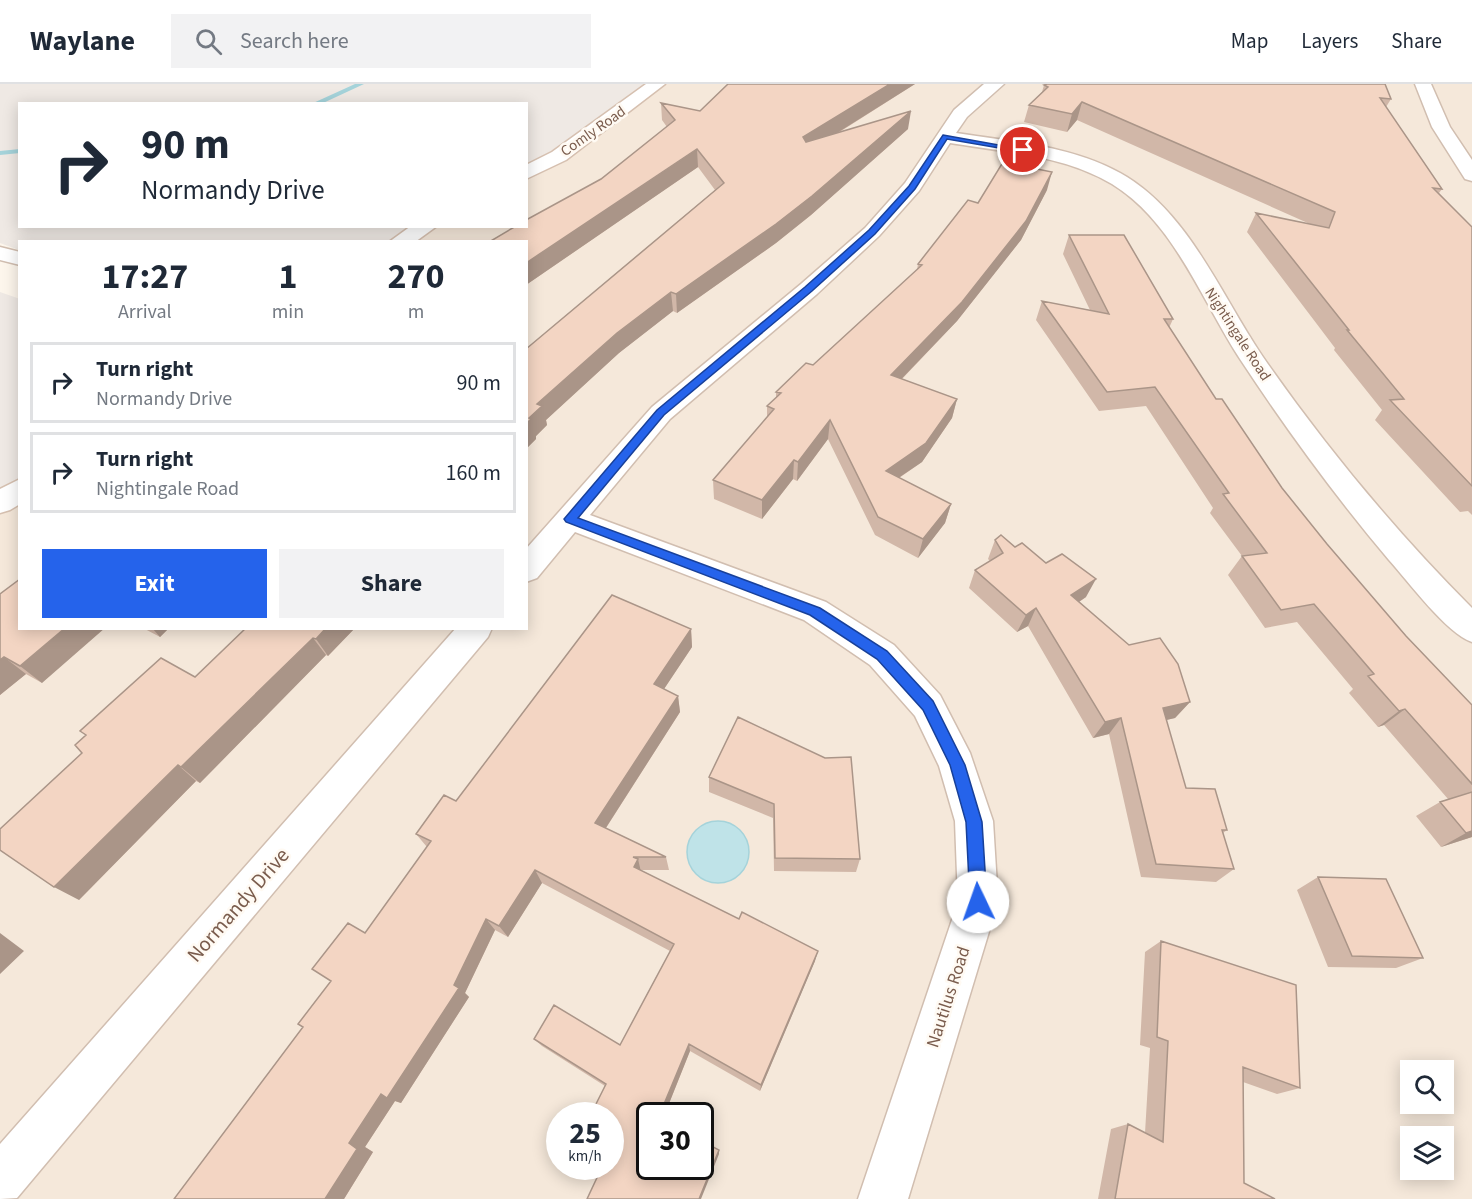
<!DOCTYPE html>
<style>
:root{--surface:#fff;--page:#f2f2f3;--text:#1f2937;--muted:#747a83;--line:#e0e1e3;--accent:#2563eb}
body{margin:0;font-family:"Source Sans 3",sans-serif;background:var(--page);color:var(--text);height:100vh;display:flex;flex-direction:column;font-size:22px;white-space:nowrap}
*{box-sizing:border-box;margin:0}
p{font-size:20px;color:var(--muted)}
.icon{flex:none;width:33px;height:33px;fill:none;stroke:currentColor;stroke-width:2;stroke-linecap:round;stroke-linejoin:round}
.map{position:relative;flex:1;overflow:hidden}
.details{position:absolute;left:18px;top:156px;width:510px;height:390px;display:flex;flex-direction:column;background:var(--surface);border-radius:0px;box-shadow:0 3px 15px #0003}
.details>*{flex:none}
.banner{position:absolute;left:18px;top:18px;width:510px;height:126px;border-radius:0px;box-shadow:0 3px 15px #0003;background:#fff;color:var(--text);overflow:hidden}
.fabs{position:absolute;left:1400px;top:976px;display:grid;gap:12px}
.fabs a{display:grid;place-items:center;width:54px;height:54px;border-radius:0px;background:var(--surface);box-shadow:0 3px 15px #0003;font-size:30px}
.speed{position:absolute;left:546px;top:1018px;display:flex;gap:12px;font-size:30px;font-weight:700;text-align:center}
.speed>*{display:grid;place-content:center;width:78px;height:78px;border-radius:50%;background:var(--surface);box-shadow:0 3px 15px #0003;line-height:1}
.speed small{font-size:15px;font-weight:400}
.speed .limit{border:3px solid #111;border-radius:9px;background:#fff;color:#111}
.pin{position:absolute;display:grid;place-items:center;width:51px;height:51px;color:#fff;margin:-26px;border:3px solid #fff;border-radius:50%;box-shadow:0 2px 6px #0007}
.me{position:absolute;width:66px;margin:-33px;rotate:357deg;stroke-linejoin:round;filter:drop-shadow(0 0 4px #0008)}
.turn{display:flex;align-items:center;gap:21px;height:126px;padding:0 24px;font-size:27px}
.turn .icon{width:78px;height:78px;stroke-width:2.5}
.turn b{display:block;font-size:42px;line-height:51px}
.eta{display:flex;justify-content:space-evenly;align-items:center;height:102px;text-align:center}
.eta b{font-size:36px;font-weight:700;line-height:42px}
.cta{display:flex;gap:12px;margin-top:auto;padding:12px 24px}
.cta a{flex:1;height:69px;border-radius:0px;background:var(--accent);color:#fff;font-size:24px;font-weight:700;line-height:69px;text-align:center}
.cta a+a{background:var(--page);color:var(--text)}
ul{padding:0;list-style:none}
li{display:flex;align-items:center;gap:18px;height:81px;margin:0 12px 9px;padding:0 12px;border:3px solid var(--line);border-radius:0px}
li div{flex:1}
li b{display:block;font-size:22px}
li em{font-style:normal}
header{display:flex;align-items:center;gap:36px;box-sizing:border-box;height:84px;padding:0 30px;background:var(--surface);border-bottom:2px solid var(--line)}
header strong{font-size:28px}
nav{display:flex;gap:33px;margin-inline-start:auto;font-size:21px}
.search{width:420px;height:54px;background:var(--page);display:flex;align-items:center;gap:15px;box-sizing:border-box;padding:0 21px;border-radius:0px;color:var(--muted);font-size:22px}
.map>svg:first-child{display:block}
</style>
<header>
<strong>Waylane</strong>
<div class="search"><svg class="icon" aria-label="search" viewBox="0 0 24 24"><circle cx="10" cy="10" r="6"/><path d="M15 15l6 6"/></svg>Search here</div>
<nav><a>Map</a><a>Layers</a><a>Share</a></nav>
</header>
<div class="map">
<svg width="1472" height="1115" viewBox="0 0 1472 1115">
<rect width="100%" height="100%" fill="#fdf6ec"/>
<!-- residential -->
<path fill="#f5e8da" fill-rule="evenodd" d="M657,0H1472V1115H0V423L19,409L20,544H526V158L399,157L427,143L526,142L527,89ZM1410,987H1443V1020H1410ZM560,1032H610V1083H560ZM650,1032H700V1083H650ZM1410,1053H1443V1086H1410Z"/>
<!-- industrial -->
<path fill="#efe9e4" d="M0,0H657L527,89L526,20H20V142L427,143L399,157L20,158L19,166L0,159Z
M0,208L20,215L19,405L0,419Z"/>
<!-- water -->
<path fill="#bfe3e8" stroke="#a5d3da" stroke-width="1.5" d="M687 768a31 31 0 1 1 62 0a31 31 0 1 1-62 0Z"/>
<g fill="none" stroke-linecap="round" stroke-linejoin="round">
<!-- stream -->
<path fill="#a5d3da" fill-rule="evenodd" d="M355,0H364L321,20H311Z
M20,65V69L0,71V67Z"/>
<defs>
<path id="street" d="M984,0H1004L967,33L956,49C1013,58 1077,62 1127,93C1191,133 1222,213 1263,273C1325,362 1395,447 1472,524V558C1447,550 1408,497 1389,476C1335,412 1286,345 1240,275C1202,217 1174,138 1112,100C1064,71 1004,68 950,59L919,107L879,152L817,210L670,335L590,431L826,518L894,561L940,611L970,669L993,737L998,818L908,1115H858L958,818L955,737L939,682L915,632L870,581L804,536L575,448L537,494L526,498V465L652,323L801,200L865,144L905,99L954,26Z
M1415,0H1431L1450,43L1472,76V97L1465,95L1432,43Z
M0,163L20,168V181L0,176Z
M456,544H492L488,553L17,1114L0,1115V1060Z"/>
<path id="secondary" d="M646,0H665L566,76L526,95V81L552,68Z
M411,142H437L415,158H389Z
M20,395V420L10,426L0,429V405Z"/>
</defs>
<!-- street casing -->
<use href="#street" stroke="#d1beb0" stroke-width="3"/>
<!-- secondary casing -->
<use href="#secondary" stroke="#d6c0b0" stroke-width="3"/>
<!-- street -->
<use href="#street" fill="#fff" fill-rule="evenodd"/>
<!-- secondary -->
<use href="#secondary" fill="#fff" fill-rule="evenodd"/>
</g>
<!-- wall -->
<path fill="#d1b7a8" d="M728,0H915L838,49L908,45L811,131L776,159L677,229L673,227L619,269L546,336L547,341L536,352V355L526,365V265L715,106L698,83L526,201V158L601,95L667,43L662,36L661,19L700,27Z
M1385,0L1391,15L1386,23L1442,105L1439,109L1472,143V431L1468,427L1460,428L1375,336L1382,326L1334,266L1335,264L1247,148L1256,129L1310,140L1077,36L1067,48L1024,38L1029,21L1042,8L1044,1Z
M1047,106L1021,156L957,237L902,295L957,315L952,334L922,378L899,394L951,420L945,439L918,474L875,451L828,355L797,397L793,395L762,435L714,415L713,396L767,334V322L776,314V308L813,281L917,186L918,180Z
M1069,151L1173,235L1169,244L1216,315L1282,404L1327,460L1406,552L1472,621V753L1441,763L1416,732L1440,718L1448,715L1384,641L1378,643L1349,609L1353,605L1297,538L1265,544L1228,491L1242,472L1210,429L1213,424L1146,322L1099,327L1036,236L1042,217L1090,226L1063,170Z
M995,456L1015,463L1086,513L1079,518L1190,618L1175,634L1166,636L1186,704L1227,746L1223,749L1234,785L1216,798L1141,793L1109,650L1093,654L1028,542L1017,548L969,504L975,486L990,477L988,475Z
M0,510L42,599L26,590L0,611Z
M143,544H169L160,553Z
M246,544H355L328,572L326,571L200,699L196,697L79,816L82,669L86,651L80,647L195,593Z
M691,545L692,563L664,605L678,612L680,628L606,744L666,773L669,786H641L815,877L760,1007L690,967L664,1032H650L719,1066V1070L610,1083L605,1002L542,962L534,955L620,961L670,867L542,799L508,853L495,846L465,909L469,913L401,1019L395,1017L365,1063L373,1068L344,1115L303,943L365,849L427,763L416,750L456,717Z
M738,633L860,775L856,788L774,787L773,734L709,708V693Z
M1318,793L1423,874L1396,884L1328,883L1297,806Z
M1161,857L1300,1004L1277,1010L1243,998L1244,1099L1275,1115H1098L1111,1045L1128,1040L1145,1049L1150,964L1140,961L1145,868Z"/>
<!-- shaded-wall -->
<path fill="#aa9588" d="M890,0H915L802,71L803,53Z
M1082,18L1077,36L1067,48L1072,30Z
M911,27L908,45L811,131L776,159L677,229L676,210Z
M697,65L698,83L526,201V179Z
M1052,88L1047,106L1021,156L957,237L887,310L891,291Z
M671,208L673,227L619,269L546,336L547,341L536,352V355L526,365V340L537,320L617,249Z
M957,315L952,334L922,378L882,405L886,387Z
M830,336L828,355L797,397L798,378Z
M794,376L793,395L762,435V416Z
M951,420L945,439L918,474L923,455Z
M1096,495L1086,513L1061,530L1071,511Z
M1036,524L1028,542L1017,548L1026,531Z
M65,544H105L42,599L20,582Z
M152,544H169L160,553Z
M326,544H355L328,572L316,555Z
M691,545L692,563L656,617L654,600Z
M313,554L326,571L200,699L181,683Z
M4,573L26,590L0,611V576Z
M678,612L680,628L600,753L595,739Z
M1190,618L1175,634L1149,640L1163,624Z
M1405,625L1384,641L1378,643L1399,627Z
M1121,634L1109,650L1093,654L1105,638Z
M178,681L196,697L79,816L54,803Z
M1472,747V753L1441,763L1466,749Z
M638,775L641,788L634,783Z
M535,786L542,799L508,853L499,842Z
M486,835L495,846L465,909L469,913L401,1019L395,1017L365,1063L373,1068L344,1115H325L349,1059L454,901Z
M0,849L24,867L0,890Z
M818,867L815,877L760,1007L761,1001Z
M689,960L690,967L664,1032H659Z
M719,1066V1070L701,1115H699Z"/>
<!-- building -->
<path fill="#f3d5c3" stroke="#aa9588" stroke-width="1.5" d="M728,0H890L803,53L806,58L911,27L812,112L776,140L676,210L671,208L617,249L537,320L542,322L529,334L531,335L526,340V265L724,99L697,65L526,179V158H489L516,142H526V136L601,95L675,36L661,19L700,27Z
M1047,0H1385L1391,15L1380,14L1442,105L1433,104L1472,143V402L1390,316L1404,315L1347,246H1349L1256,129L1329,144L1335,128L1082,18L1072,30L1029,21L1048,3L1044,1Z
M1003,78L1052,88L1026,137L962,218L891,291L957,315L926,359L886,387L951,420L923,455L878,433L830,336L798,378L794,376L762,416L713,396L774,325L767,322L781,309L776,308L806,279L813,281L922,181L918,180L968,116L978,119Z
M1069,151H1124L1173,235H1164L1216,315H1222L1282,404L1327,460L1406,552L1472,621V700L1405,625L1399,627L1368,592L1374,590L1314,520L1281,526L1242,472L1267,469L1223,410L1229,409L1155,303L1107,308L1042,217L1109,230Z
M1001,451L1015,463L1022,459L1046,479L1062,470L1096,495L1071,511L1129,561L1160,554L1178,580L1190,618L1163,624L1186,704L1215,705L1227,746H1222L1234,785L1156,780L1121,634L1105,638L1036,524L1026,531L975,486L1003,469L995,456Z
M20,495V544H65L20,582L4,573L0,576V510Z
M612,511L691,545L654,600L678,612L595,739L666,773H633L638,775L634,783L739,835L742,828L818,867L761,1001L689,960L659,1032H650V1083H700V1056L719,1066L699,1115H587L602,1083H610V1032H590L606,1000L534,955L554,921L620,961L674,860L535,786L499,842L486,835L454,901L459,904L387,1014L381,1010L349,1059L357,1065L325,1115H174L303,943L298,940L331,897L312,885L348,839L365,849L431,757L416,750L444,711L456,717Z
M246,544H326L316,555L313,554L181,683L178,681L54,803L0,766V745L82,669L75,661L86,651L80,647L161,574L195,593Z
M738,633L825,674L851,673L860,775L775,774L774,720L709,693Z
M1472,708V747L1466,749L1440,718Z
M1318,793L1386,795L1423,874L1352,872Z
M1161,857L1296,901L1300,1004L1243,983L1244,1099L1275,1115H1115L1128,1040L1163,1058L1168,957L1157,953Z"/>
<!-- route -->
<path fill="#2563eb" stroke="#184099" stroke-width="1.5" d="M943,51L1027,66L1023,68L947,55L915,105L875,150L812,207L664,331L578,434L820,524L887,567L933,617L965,681L982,738L987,818L984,824L978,826L972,824L970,818L966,738L950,681L923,626L877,575L810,531L566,438L564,435L657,326L805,203L869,146L909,102Z"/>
<g text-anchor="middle" stroke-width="5" stroke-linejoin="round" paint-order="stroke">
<!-- far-street labels -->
<g font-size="15" fill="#7a5c4d" stroke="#fffaf3">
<text transform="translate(593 47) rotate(-35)" y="5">Comly Road</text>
<text transform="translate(1238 250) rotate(57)" y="5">Nightingale Road</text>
</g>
<!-- street labels -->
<g font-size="18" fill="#7a5c4d" stroke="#fffaf3">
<text transform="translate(948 913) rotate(-72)" y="6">Nautilus Road</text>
</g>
<!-- near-street labels -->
<g font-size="21" fill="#7a5c4d" stroke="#fffaf3">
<text transform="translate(238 821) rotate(-49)" y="7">Normandy Drive</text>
</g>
</g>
</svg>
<div class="fabs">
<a><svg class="icon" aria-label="search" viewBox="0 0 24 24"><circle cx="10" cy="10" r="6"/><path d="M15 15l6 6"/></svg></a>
<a><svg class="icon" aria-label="layers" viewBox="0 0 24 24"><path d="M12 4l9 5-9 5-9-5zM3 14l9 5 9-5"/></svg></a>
</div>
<div class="speed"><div>25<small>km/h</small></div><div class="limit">30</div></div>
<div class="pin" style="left:1023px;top:66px;background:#d93025"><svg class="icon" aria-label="arrive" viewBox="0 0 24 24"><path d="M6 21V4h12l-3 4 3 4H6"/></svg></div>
<svg class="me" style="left:978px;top:818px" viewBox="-20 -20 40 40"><circle r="19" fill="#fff"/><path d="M0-13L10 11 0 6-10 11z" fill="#2563eb"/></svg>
<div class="banner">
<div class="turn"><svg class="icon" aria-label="right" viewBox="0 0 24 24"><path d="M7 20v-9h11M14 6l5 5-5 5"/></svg><div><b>90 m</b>Normandy Drive</div></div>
</div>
<section class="details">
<div class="eta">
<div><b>17:27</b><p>Arrival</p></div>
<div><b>1</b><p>min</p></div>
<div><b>270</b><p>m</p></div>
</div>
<ul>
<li><svg class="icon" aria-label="right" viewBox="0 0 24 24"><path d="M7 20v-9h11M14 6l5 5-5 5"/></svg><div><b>Turn right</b><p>Normandy Drive</p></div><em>90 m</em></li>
<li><svg class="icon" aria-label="right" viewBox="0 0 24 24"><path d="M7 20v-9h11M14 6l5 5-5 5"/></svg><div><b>Turn right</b><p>Nightingale Road</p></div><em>160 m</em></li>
</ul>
<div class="cta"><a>Exit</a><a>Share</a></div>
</section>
</div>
